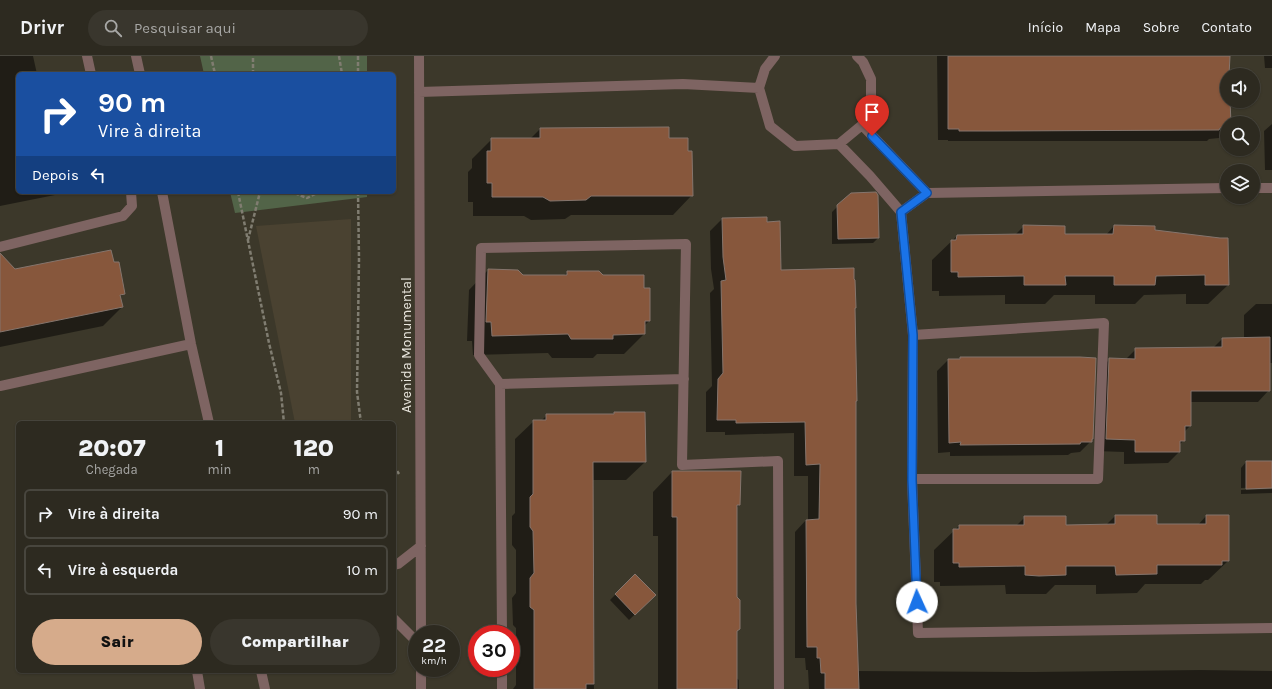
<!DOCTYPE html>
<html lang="pt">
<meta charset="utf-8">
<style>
:root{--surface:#2d2a20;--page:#39362d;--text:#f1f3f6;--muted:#a7a7a5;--line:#48463e;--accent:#d6ab8b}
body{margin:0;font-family:Karla,sans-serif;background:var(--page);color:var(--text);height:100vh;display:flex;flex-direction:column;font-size:15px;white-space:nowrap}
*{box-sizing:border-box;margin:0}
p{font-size:13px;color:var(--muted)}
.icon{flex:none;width:22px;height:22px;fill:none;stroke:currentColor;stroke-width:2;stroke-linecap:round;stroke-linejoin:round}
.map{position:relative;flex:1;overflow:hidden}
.details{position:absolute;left:16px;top:365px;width:380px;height:252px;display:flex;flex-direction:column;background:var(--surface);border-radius:6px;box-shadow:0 1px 3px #0004,0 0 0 1px var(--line)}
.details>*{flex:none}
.hud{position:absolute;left:16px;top:16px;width:380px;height:122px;border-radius:6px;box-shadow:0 1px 3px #0004,0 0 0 1px var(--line);background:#1a4fa0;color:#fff;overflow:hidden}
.controls{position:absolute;left:1220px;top:12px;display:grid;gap:8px}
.controls a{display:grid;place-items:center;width:40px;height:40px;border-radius:50%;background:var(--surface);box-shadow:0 1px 3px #0004,0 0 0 1px var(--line);font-size:20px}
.speed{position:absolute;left:408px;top:569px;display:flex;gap:8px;font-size:20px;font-weight:700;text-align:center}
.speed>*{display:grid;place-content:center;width:52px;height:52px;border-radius:50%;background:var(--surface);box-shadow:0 1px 3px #0004,0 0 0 1px var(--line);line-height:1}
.speed small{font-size:10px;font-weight:400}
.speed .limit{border:6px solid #d22;background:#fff;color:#111}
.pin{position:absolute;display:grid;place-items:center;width:34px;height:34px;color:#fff;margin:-41px -17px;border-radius:50% 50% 50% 0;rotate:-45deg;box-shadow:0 0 4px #0007}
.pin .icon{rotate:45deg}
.me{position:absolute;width:44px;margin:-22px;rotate:358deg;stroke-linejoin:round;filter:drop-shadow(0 0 3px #0008)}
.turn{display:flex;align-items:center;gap:14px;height:84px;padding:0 16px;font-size:18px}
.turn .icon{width:52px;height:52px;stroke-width:2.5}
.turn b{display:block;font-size:28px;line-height:34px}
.then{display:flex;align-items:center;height:38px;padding:0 16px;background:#0003;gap:8px;font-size:15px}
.eta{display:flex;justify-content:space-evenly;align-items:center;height:68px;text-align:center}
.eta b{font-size:24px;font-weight:800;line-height:28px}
.button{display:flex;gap:8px;margin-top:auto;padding:8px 16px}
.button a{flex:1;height:46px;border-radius:24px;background:var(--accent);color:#111;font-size:16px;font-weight:800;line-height:46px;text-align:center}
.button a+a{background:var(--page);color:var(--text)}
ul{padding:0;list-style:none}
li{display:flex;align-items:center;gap:12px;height:50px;margin:0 8px 6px;padding:0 8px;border:2px solid var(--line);border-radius:6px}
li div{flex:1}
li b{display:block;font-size:15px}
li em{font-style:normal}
header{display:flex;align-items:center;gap:24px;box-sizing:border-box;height:56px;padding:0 20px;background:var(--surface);border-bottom:1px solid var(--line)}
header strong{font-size:19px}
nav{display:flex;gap:22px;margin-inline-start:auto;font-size:14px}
.search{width:280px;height:36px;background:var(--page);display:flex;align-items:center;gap:10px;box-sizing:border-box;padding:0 14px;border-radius:22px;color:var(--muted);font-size:15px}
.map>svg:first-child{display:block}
</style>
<header>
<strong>Drivr</strong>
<div class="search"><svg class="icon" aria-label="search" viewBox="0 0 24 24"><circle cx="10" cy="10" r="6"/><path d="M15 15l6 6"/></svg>Pesquisar aqui</div>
<nav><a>Início</a><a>Mapa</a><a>Sobre</a><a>Contato</a></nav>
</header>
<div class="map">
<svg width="1272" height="633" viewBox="0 0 1272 633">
<rect width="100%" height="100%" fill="#3c382a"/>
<!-- commercial -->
<path fill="#4a4231" d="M351,163V367H295L256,170Z"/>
<!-- green -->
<path fill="#526448" d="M200,0H367V18H204Z
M230,136H367V141L235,157Z"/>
<!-- shadow -->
<path fill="#0007" d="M0,0H33L37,18H18V136H70L0,150Z
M937,0H1229L1227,45H1229L1230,67H1227V74L1219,82L1209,83L1207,85H948V84H938Z
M1264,0H1272V12H1265Z
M1272,68V114H1265L1264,75Z
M540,73L668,83L692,139L673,159H571L565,163L531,164L524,160H473V146H468V116L472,112V103L492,83H530Z
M838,150L878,182L873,187L832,188V156Z
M722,163L766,167L780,215L854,253L855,547L857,615L1034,616L1200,614L1272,615V633H809L808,614H806L805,602H795V476L806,464H808V420H794V377L725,379V376H706V336L712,330L710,237L714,233L711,213L710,175Z
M1024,170L1064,179H1106L1114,170L1154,175L1228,229L1208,248H1186V238L1144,239L1135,248H1095V239H1054L1045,248H1005V239L939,240V235H932V204L957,180L1015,179Z
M0,212L15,214L124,237L120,241L122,251L103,270L0,291Z
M488,214L523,220H563L568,216L603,220L643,233L649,265L644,270V278L624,298H597L593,302H552L548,297L473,299L472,285H467L469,234Z
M1256,248H1272V307H1269V334L1258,346H1190V370L1184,376V384L1179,389V396L1168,407L1124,408V396L1095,395L1098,315L1110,303L1125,304L1136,293L1213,292L1222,283H1244V259Z
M960,302L1091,385L1080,396L1071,397L1068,399L950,400V396L938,397L937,315L948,304H958Z
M614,357H644L645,406L626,424H593L594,633H513L516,629V572L513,569L512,542L516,537V494L512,489V460L515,457V383L534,365H541L547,359H612Z
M1246,406H1272V431L1241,432V434L1272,433V437L1241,438V412Z
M672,416H740L739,449L736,453V622L739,624V633H658V480H653V436Z
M1115,460L1156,469H1198L1206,460L1228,505L1208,524H1205L1201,528H1145L1137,537L1096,538V529H1055L1046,538H1006L1005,529L940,530V526H934V494L959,470H1016L1025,461L1065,470L1106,469Z
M635,519L655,539L629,564L610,544Z"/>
<!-- building -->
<path fill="#87573c" stroke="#85756d" d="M948,0H1230L1229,19H1227V45H1230L1231,67H1227V72H1220L1219,74L995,75H959V73H948Z
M669,71V82H688V95H692L693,140H591L586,144L550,145L543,141H492V127H487V95H491V82H540V72Z
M876,136L878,139L879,182L838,183L837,149L851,137Z
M767,161V166L780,165L781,214L854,212V223L855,224L856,252H855L857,345H856V547L859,633H825V617H821L820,602H817V591H807L806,464L819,463L820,408L806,409L805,366L736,367V364H717L718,323L723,317L721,225L726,224L723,201L722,162Z
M1023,169L1065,170V178H1113L1114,169L1155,170V174L1220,182H1228L1229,229H1205V219L1156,220L1155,229H1114V220H1065L1066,229H1024V220L958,221V216H951V184H956L957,179L1023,178Z
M111,194L114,206H119L125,238L120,239L123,251L0,276V197L15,213Z
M488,213L518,214L523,219H567V215H599L603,219H644V232H650V265H645V278L613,279V283H571L568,278L492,280L491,266H486Z
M1270,281V335H1191V370H1185V385H1180V396H1135V384L1106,383L1109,302L1135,303V292L1222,291V282Z
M960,301H1080L1096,302L1093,383H1092V386H1081L1080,388L960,389L961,386L949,387L948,303H960Z
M614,356H645L646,406H593L594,628H586V633H534V554L530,551V522L534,517L533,475L530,471V441L533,438V364H546V358H614Z
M1246,405H1272V432L1246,433Z
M672,415H741L740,449H737V541L740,544V573L737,575V633H677V461H672Z
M1115,459H1157V468H1206V459H1229V505H1222V509H1157V518L1116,519L1115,510H1066V519L1039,520L1025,519V510L959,511V507H953V473H959V469H1024V460H1066V469L1115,468Z
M635,518L656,539L635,559L615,538Z"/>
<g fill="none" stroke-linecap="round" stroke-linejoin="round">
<!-- path -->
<path stroke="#807d71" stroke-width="2.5" stroke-dasharray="4 2" stroke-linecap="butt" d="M211,0L215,18
M339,0L342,18
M358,0V18
M253,18V0
M238,136L269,287L281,337L284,367
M297,136V138L307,142L319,136
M358,136L359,203L357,336L361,367
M248,184L260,136
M394,410L399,418"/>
<!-- minor -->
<path stroke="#7e6462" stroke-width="10" d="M87,0L91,18
M136,0L140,18
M419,0L421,578
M775,0L765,13L759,32L770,70L795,90L839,88L862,69L871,53V23L863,6L857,0
M419,36L683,28L759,32
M862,69L927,137
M839,88L870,120L901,156
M1227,132L927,137L901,156L913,279L912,423L918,577L1272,572
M1253,132H1272
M162,136L191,288L209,367
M0,191L123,160L132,150L131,136
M500,328L479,299L481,192L686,188L682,409L778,405L779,633
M0,330L191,288
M912,423H1098L1104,267L913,279
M394,509L398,508L421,490
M394,563L417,586
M502,578L500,328L684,323
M421,612V633
M502,612V633
M197,615L200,633
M261,615L265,633"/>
</g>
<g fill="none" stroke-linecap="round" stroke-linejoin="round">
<defs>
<path id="route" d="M872,80L927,137L901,156L913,279L912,424L917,546"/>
</defs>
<!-- route casing -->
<use href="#route" stroke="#114b97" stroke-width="10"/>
<!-- route -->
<use href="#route" stroke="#1a73e8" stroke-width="7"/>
</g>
<g text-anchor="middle" stroke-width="4" stroke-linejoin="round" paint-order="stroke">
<!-- street labels -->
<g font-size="14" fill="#e9e6dd" stroke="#3c382a">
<text transform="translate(406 289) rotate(-90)" y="5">Avenida Monumental</text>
</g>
</g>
</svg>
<div class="controls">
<a><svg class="icon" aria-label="sound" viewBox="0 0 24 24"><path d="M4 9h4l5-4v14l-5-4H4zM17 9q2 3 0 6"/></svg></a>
<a><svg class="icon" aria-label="search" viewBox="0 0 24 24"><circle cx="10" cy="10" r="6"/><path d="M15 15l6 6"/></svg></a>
<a><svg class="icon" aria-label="layers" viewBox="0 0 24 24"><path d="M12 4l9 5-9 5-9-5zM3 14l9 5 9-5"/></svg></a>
</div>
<div class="speed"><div>22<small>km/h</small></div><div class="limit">30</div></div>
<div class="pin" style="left:872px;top:80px;background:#d93025"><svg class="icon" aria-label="arrive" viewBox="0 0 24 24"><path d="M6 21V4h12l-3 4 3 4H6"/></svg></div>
<svg class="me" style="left:917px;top:546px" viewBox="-20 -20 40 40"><circle r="19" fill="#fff"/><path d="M0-13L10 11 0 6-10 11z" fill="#1a73e8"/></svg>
<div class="hud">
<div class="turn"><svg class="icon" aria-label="right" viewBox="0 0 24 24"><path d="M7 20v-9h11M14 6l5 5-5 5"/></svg><div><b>90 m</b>Vire à direita</div></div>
<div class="then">Depois<svg class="icon" aria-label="left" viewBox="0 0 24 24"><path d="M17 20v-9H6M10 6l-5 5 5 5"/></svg></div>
</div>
<section class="details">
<div class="eta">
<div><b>20:07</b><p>Chegada</p></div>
<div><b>1</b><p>min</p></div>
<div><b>120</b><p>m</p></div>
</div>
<ul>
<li><svg class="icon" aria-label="right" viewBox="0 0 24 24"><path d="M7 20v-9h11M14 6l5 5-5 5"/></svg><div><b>Vire à direita</b></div><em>90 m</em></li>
<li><svg class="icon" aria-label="left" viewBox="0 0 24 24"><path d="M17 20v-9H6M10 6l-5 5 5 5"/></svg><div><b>Vire à esquerda</b></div><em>10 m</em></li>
</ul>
<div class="button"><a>Sair</a><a>Compartilhar</a></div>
</section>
</div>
